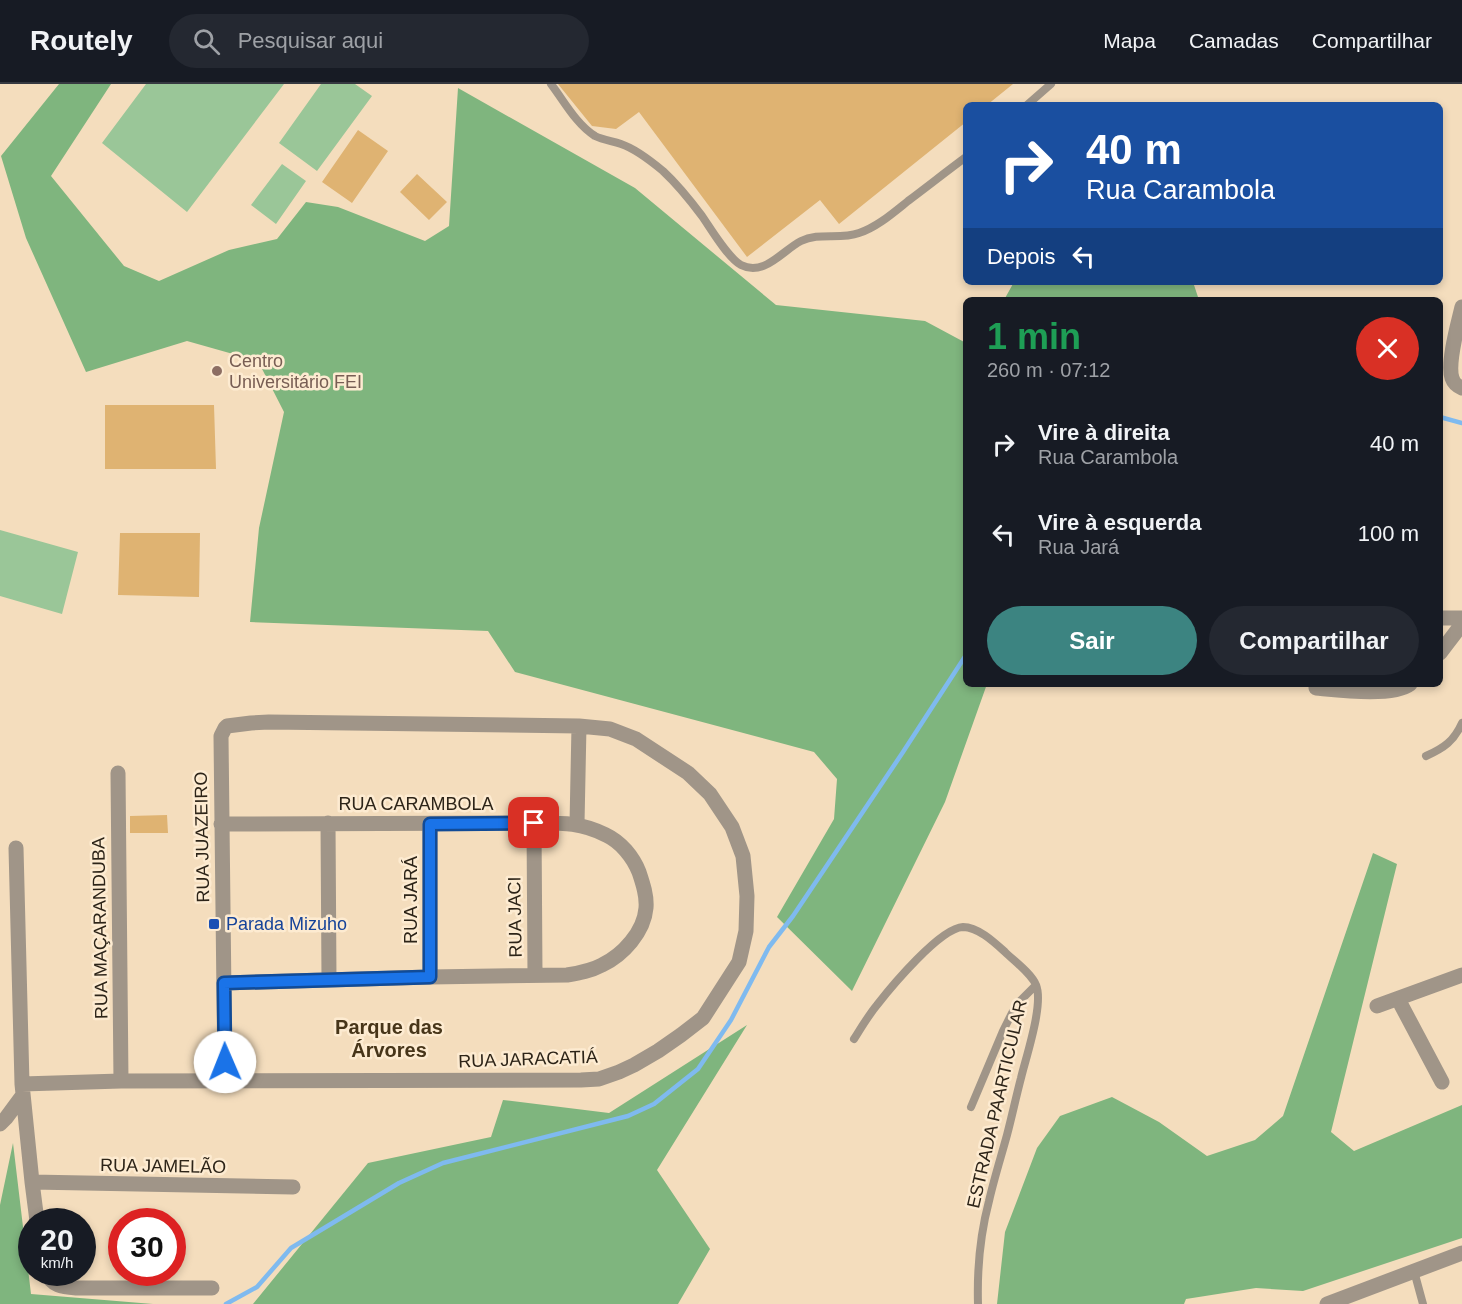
<!DOCTYPE html>
<html lang="pt">
<meta charset="utf-8">
<style>
:root{--surface:#171b24;--page:#242831;--text:#f1f3f6;--muted:#9ea1a6;--line:#363941;--accent:#3c8481}
body{margin:0;font-family:Arial,sans-serif;background:var(--page);color:var(--text);height:100vh;display:flex;flex-direction:column;font-size:22px;white-space:nowrap}
*{box-sizing:border-box;margin:0}
p{font-size:20px;color:var(--muted)}
.icon{flex:none;width:33px;height:33px;fill:none;stroke:currentColor;stroke-width:2;stroke-linecap:round;stroke-linejoin:round}
.map{position:relative;flex:1;overflow:hidden}
.panel{position:absolute;left:963px;top:213px;width:480px;height:390px;display:flex;flex-direction:column;background:var(--surface);border-radius:9px;box-shadow:0 3px 9px #0003}
.panel>*{flex:none}
.hud{position:absolute;left:963px;top:18px;width:480px;height:183px;border-radius:9px;box-shadow:0 3px 9px #0003;background:#1a4fa0;color:#fff;overflow:hidden}
.speed{position:absolute;left:18px;top:1124px;display:flex;gap:12px;font-size:30px;font-weight:700;text-align:center}
.speed>*{display:grid;place-content:center;width:78px;height:78px;border-radius:50%;background:var(--surface);box-shadow:0 3px 9px #0003;line-height:1}
.speed small{font-size:15px;font-weight:400}
.speed .limit{border:9px solid #d22;background:#fff;color:#111}
.pin{position:absolute;display:grid;place-items:center;width:51px;height:51px;color:#fff;margin:-26px;border-radius:12px;box-shadow:0 3px 9px #0006}
.me{position:absolute;width:66px;margin:-33px;rotate:359deg;stroke-linejoin:round;filter:drop-shadow(0 0 4px #0008)}
.turn{display:flex;align-items:center;gap:21px;height:126px;padding:0 24px;font-size:27px}
.turn .icon{width:78px;height:78px;stroke-width:2.5}
.turn b{display:block;font-size:42px;line-height:51px}
.then{display:flex;align-items:center;height:57px;padding:0 24px;background:#0003;gap:12px;font-size:22px}
.round{display:grid;place-items:center;flex:none;width:63px;height:63px;border-radius:32px;background:var(--page)}
.summary{display:flex;align-items:center;justify-content:space-between;height:102px;padding:0 24px}
h1{font-size:36px;font-weight:700;line-height:45px;color:#1e9e55}
.button{display:flex;gap:12px;margin-top:auto;padding:12px 24px}
.button a{flex:1;height:69px;border-radius:36px;background:var(--accent);color:#fff;font-size:24px;font-weight:700;line-height:69px;text-align:center}
.button a+a{background:var(--page);color:var(--text)}
ul{padding:0;list-style:none}
li{display:flex;align-items:center;gap:18px;height:90px;padding:0 24px}
li div{flex:1}
li b{display:block;font-size:22px}
li em{font-style:normal}
header{display:flex;align-items:center;gap:36px;box-sizing:border-box;height:84px;padding:0 30px;background:var(--surface);border-bottom:2px solid var(--line)}
header strong{font-size:28px}
nav{display:flex;gap:33px;margin-inline-start:auto;font-size:21px}
.search{width:420px;height:54px;background:var(--page);display:flex;align-items:center;gap:15px;box-sizing:border-box;padding:0 21px;border-radius:33px;color:var(--muted);font-size:22px}
.map>svg:first-child{display:block}
</style>
<header>
<strong>Routely</strong>
<div class="search"><svg class="icon" aria-label="search" viewBox="0 0 24 24"><circle cx="10" cy="10" r="6"/><path d="M15 15l6 6"/></svg>Pesquisar aqui</div>
<nav><a>Mapa</a><a>Camadas</a><a>Compartilhar</a></nav>
</header>
<div class="map">
<svg width="1462" height="1220" viewBox="0 0 1462 1220">
<rect width="100%" height="100%" fill="#f4ddbd"/>
<!-- green -->
<path fill="#9ac698" d="M146,0H284L187,128L102,59Z
M321,0H355L372,12L317,87L279,59Z
M282,80L306,97L276,140L251,121Z
M0,446L78,468L62,530L0,512Z"/>
<!-- forest -->
<path fill="#7fb57e" d="M59,0H111L51,92L124,182L159,197L229,166L277,155L306,118L338,123L425,157L449,142L458,4L635,104L776,221L925,237L966,259V600H987L945,718L852,907L777,833L834,735L837,695L814,668L515,588L488,547L250,538L259,444L284,328L258,277L187,257L86,288L26,154L1,72Z
M1014,198H1193L1199,216H1004Z
M1373,769L1397,780L1331,1048L1354,1067L1462,1021V1154L1303,1207L1256,1204L1186,1215L1184,1220H997L1005,1148L1037,1064L1060,1032L1112,1013L1159,1038L1207,1072L1255,1056L1283,1032Z
M747,941L657,1086L710,1165L678,1220H253L368,1079L491,1053L503,1016L609,1029Z
M13,1059L31,1210L153,1220H0V1121Z"/>
<g fill="none" stroke-linecap="round" stroke-linejoin="round">
<!-- stream -->
<path stroke="#7fbaef" stroke-width="4.5" d="M1440,333L1462,339
M226,1220L257,1203L291,1164L399,1099L443,1079L628,1032L654,1020L698,985L731,936L769,863L793,832L903,668L966,571"/>
</g>
<!-- building -->
<path fill="#dfb372" d="M558,0H1013L987,21H966V38L839,140L820,116L747,173L639,28L616,45L592,42Z
M358,46L388,67L352,119L322,98Z
M417,90L447,118L429,136L400,108Z
M105,321H214L216,385H105Z
M120,449H200L199,513L118,511Z
M167,731L168,749H130V732Z"/>
<g fill="none" stroke-linecap="round" stroke-linejoin="round">
<!-- service -->
<path stroke="#a09588" stroke-width="8" d="M551,0C564,17 576,40 595,52C603,56 612,57 621,60C636,65 651,77 663,87C677,100 690,116 702,132C711,145 728,174 741,181C764,193 783,166 801,157C819,148 840,156 859,149C877,143 893,129 908,117C928,102 947,87 966,73
M1027,21L1051,0
M1426,672C1444,664 1454,657 1462,639
M854,955C861,944 868,932 877,921C891,903 940,844 963,843C978,843 994,858 1005,868C1014,877 1031,889 1036,901C1044,920 1026,973 1021,994C1016,1013 1012,1032 1007,1051C1001,1073 994,1095 989,1117C980,1151 977,1185 978,1220
M971,1023L1003,947L1012,929L1020,917L1036,901
M1414,1187L1423,1220"/>
<!-- minor -->
<path stroke="#a09588" stroke-width="15" d="M1462,223C1458,240 1447,279 1452,294C1454,300 1457,302 1462,304
M1440,534H1462
M1440,569L1462,540
M1316,604C1338,606 1393,613 1410,600
M118,689L121,997
M328,739L329,896
M534,739L535,891
M221,740L534,739C561,739 580,738 606,751C621,758 633,773 639,788C643,800 647,812 646,824C644,848 623,871 602,881C591,887 579,889 567,891L430,893L224,899
M577,740L579,642
M16,764L22,1000L32,1098L37,1137
M430,893V740
M1398,915L1442,998
M1377,922L1462,891
M22,1000L121,997L581,996L599,995L619,988L634,981L658,967L681,951L703,934L739,878L746,847L747,812L743,772L732,743L710,710L688,689L636,655L610,645L579,642L269,638L251,639L227,642L225,644L221,652L225,998
M0,1040L6,1034L23,1011
M32,1098L293,1103
M46,1188C52,1202 62,1203 76,1204H212"/>
<!-- tertiary -->
<path stroke="#a09588" stroke-width="15" d="M1327,1220L1462,1169"/>
</g>
<g fill="none" stroke-linecap="round" stroke-linejoin="round">
<defs>
<path id="route" d="M225,978L224,899L430,893V740L534,739"/>
</defs>
<!-- route casing -->
<use href="#route" stroke="#114b97" stroke-width="15"/>
<!-- route -->
<use href="#route" stroke="#1a73e8" stroke-width="10"/>
</g>
<!-- markers -->
<circle fill="#8d6e63" stroke="#fdebd1" stroke-width="2" cx="217" cy="287" r="6"/>
<rect fill="#1a4fb4" stroke="#fdebd1" stroke-width="2" x="208" y="834" width="12" height="12" rx="3"/>
<g text-anchor="middle" stroke-width="5" stroke-linejoin="round" paint-order="stroke">
<!-- education labels -->
<g font-size="18" fill="#785e54" stroke="#fdebd1" text-anchor="start">
<text x="229" y="283">Centro<tspan x="229" dy="21">Universitário FEI</tspan></text>
</g>
<!-- street labels -->
<g font-size="18" fill="#2d2418" stroke="#fdebd1">
<text x="416" y="726">RUA CARAMBOLA</text>
<text transform="translate(202 753) rotate(-91)" y="6">RUA JUAZEIRO</text>
<text transform="translate(411 816) rotate(-90)" y="6">RUA JARÁ</text>
<text transform="translate(515 833) rotate(-91)" y="6">RUA JACI</text>
<text transform="translate(100 844) rotate(-91)" y="6">RUA MAÇARANDUBA</text>
<text transform="translate(528 975) rotate(-2)" y="6">RUA JARACATIÁ</text>
<text transform="translate(997 1020) rotate(-77)" y="6">ESTRADA PAARTICULAR</text>
<text transform="translate(163 1082) rotate(1)" y="6">RUA JAMELÃO</text>
</g>
<!-- transit labels -->
<g font-size="18" fill="#164399" stroke="#fdebd1" text-anchor="start">
<text x="226" y="846">Parada Mizuho</text>
</g>
<!-- neighbourhood labels -->
<g font-size="20" font-weight="bold" fill="#473519" stroke="#fdebd1">
<text x="389" y="950">Parque das<tspan x="389" dy="23">Árvores</tspan></text>
</g>
</g>
</svg>
<div class="speed"><div>20<small>km/h</small></div><div class="limit">30</div></div>
<div class="pin" style="left:534px;top:739px;background:#d93025"><svg class="icon" aria-label="arrive" viewBox="0 0 24 24"><path d="M6 21V4h12l-3 4 3 4H6"/></svg></div>
<svg class="me" style="left:225px;top:978px" viewBox="-20 -20 40 40"><circle r="19" fill="#fff"/><path d="M0-13L10 11 0 6-10 11z" fill="#1a73e8"/></svg>
<div class="hud">
<div class="turn"><svg class="icon" aria-label="right" viewBox="0 0 24 24"><path d="M7 20v-9h11M14 6l5 5-5 5"/></svg><div><b>40 m</b>Rua Carambola</div></div>
<div class="then">Depois<svg class="icon" aria-label="left" viewBox="0 0 24 24"><path d="M17 20v-9H6M10 6l-5 5 5 5"/></svg></div>
</div>
<section class="panel">
<div class="summary"><div><h1>1 min</h1><p>260 m · 07:12</p></div><a class="round" style="background:#d93025;color:#fff"><svg class="icon" aria-label="close" viewBox="0 0 24 24"><path d="M6 6l12 12M18 6L6 18"/></svg></a></div>
<ul>
<li><svg class="icon" aria-label="right" viewBox="0 0 24 24"><path d="M7 20v-9h11M14 6l5 5-5 5"/></svg><div><b>Vire à direita</b><p>Rua Carambola</p></div><em>40 m</em></li>
<li><svg class="icon" aria-label="left" viewBox="0 0 24 24"><path d="M17 20v-9H6M10 6l-5 5 5 5"/></svg><div><b>Vire à esquerda</b><p>Rua Jará</p></div><em>100 m</em></li>
</ul>
<div class="button"><a>Sair</a><a>Compartilhar</a></div>
</section>
</div>
